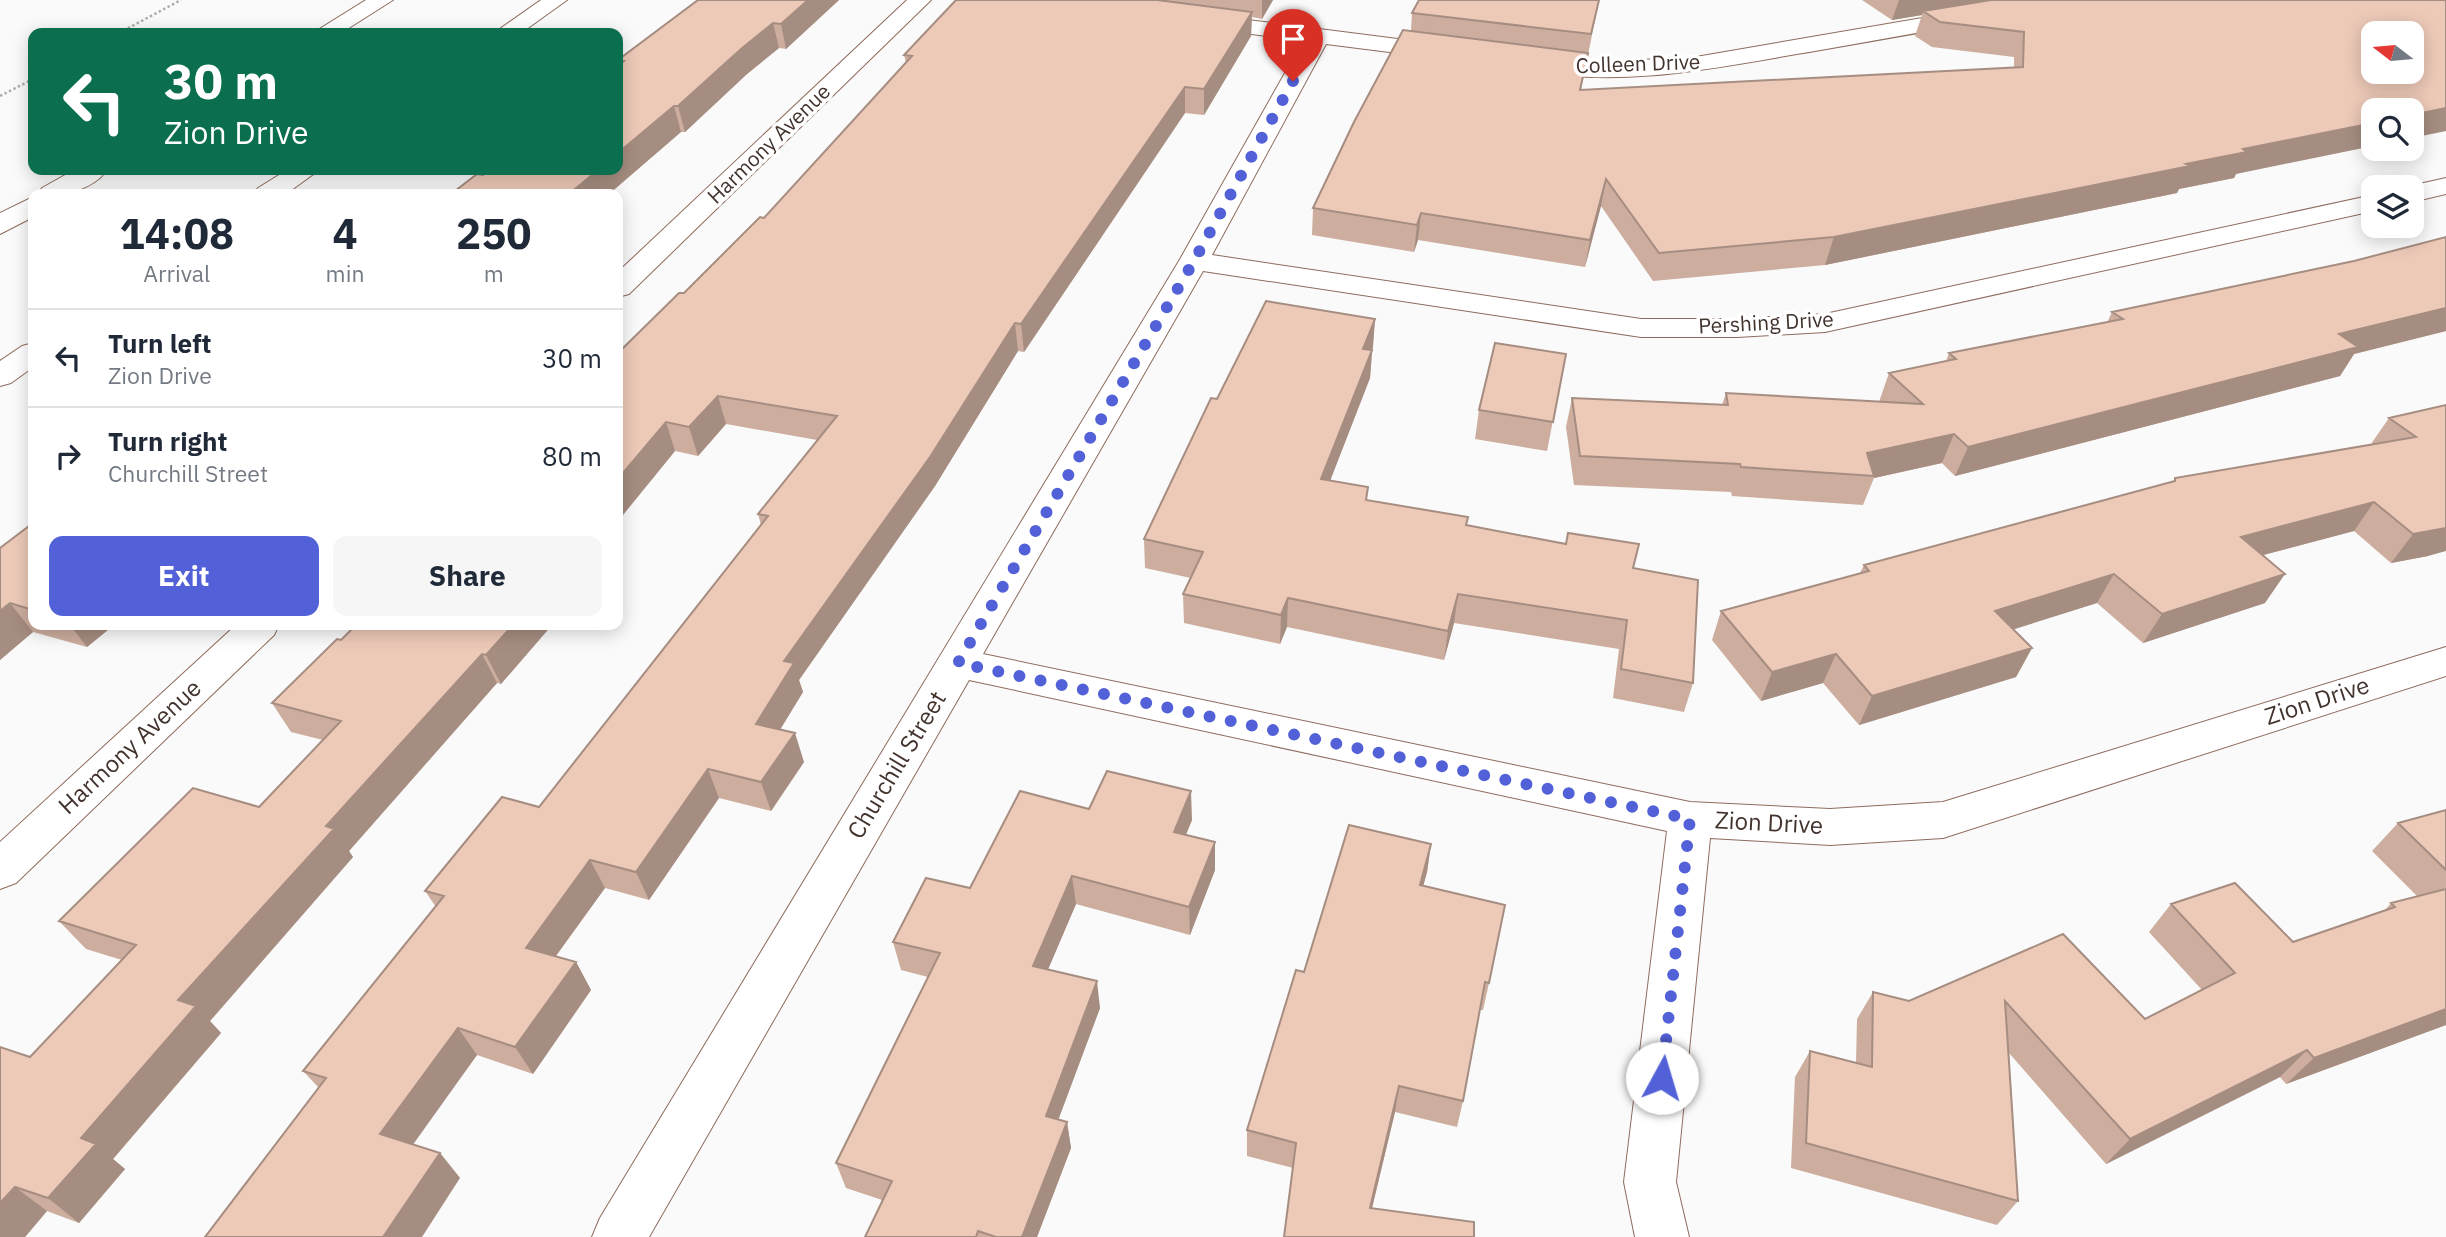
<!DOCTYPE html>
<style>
:root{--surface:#fff;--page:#f6f6f7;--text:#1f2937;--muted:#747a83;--line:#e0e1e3;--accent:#5261d7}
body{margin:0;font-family:"IBM Plex Sans",sans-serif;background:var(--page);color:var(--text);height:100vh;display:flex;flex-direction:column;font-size:26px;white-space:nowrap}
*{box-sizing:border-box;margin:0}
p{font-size:23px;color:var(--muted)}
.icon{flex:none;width:38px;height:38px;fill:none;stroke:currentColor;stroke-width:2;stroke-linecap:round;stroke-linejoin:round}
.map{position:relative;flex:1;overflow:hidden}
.drawer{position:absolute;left:28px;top:189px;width:595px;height:441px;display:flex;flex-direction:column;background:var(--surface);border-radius:14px;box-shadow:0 4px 18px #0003}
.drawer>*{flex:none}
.banner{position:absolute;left:28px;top:28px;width:595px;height:147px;border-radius:14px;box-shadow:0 4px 18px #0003;background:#0b6e4f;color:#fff;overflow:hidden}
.needle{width:46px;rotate:286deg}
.tools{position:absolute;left:2361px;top:21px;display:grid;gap:14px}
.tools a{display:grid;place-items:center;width:63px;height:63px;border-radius:14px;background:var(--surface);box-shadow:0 4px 18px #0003;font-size:35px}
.pin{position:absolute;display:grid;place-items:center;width:60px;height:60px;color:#fff;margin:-72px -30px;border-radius:50% 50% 50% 0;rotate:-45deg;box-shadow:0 0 7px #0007}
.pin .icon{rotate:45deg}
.me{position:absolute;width:77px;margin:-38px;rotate:6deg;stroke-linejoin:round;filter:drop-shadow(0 0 5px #0008)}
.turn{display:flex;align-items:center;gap:24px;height:147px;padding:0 21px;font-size:32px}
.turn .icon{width:91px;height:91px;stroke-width:2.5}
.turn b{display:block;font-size:49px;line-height:60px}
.eta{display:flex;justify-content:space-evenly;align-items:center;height:119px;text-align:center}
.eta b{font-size:42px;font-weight:800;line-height:49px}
.action{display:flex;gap:14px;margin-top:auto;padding:14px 21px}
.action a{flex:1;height:80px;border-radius:14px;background:var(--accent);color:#fff;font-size:28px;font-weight:800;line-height:80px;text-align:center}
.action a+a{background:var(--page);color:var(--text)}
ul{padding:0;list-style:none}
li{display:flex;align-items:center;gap:21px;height:98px;padding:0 21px;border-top:2px solid var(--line)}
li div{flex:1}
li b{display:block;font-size:26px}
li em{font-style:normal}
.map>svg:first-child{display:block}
</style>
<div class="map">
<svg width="2446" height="1237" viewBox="0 0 2446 1237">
<rect width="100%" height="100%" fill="#fafafa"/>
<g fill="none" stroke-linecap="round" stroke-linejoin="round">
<defs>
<path id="street" d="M2027,0H2078L2067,7C1983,21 1899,36 1815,51C1724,66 1616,91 1524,68L1521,63L1524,58L1533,56L1584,62L1690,58Z
M1200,14L1445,45L1453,47L1457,52L1453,57L1445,59L1326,44L1212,255L1641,319H1737L1825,314L2373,195V211L1825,332L1737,337H1641L1203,271L983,654L1690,802L1830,809L1943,802L2446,647V676L1943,838L1830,845L1710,838L1676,1182L1689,1237H1635L1624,1182L1667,831L969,680L649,1237H592L600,1218L1179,261L1303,41L1192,26L1188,21L1192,16Z
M2446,178V194L2412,202V187H2406Z"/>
<path id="secondary" d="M907,0H931L629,294L618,297V272Z
M236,625H279L274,635L16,883L0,889V842Z"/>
<path id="highway" d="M366,0H393L341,33H313Z
M541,0H567L521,33H494Z
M74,170H107C91,192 63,195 38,194L42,188Z
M287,170H319L286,194H254L258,188Z
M33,197V217L0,234V213Z
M33,343V367L11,383L0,386V361L22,346Z"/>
</defs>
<!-- street casing -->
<use href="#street" stroke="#8d6c5d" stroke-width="2"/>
<!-- secondary casing -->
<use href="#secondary" stroke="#8d6c5d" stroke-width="2"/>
<!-- highway casing -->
<use href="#highway" stroke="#8d6c5d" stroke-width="2"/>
<!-- path -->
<path stroke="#b2aca9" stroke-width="2.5" stroke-dasharray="2.5 2.5" stroke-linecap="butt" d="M119,33L181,0
M0,96L33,79"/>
<!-- street -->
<use href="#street" fill="#fff" fill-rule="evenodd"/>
<!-- secondary -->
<use href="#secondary" fill="#fff" fill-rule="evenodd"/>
<!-- highway -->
<use href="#highway" fill="#fff" fill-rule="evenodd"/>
</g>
<!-- wall -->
<path fill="#ccad9e" d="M698,0H839L786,49L779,48L747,74L685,132H681L609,194H451L483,175L618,66V60Z
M956,0H1273L1262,19L1252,17L1251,36L1204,115L1185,113L1024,352L1018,351L935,486L799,680L803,692L780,729L804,762L771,811L719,798L649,900L605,888L556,956L576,962L591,990L533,1074L477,1055L412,1144L440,1153L460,1178L319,1088L303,1071L436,907L425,891L539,807L761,525L758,514L817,440L726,424L698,456L675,451L618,521V353L684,293L764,218L906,63L904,55Z
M1419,0H1599L1581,90L2014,68V57L1932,47L1915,36L1922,15L1892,20L1862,0H2446L2236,174L2234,178L2179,189L2177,193L1825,265L1653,281L1601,206L1585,267L1418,240L1414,252L1312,235L1313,208L1411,31L1412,13Z
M2446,237V331L2354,354L2340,376L1955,476L1942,463L1874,478L1863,505L1732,496L1731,492L1574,485L1566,427L1572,398L1722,405L1726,393L1879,402L1889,373L1946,361L1949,353L2107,323L2112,312L2354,261Z
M1375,319L1370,378L1330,480L1367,500L1633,568L1693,683L1684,712L1613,698L1619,649L1454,623L1444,660L1287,627L1280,644L1184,623L1183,594L1191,578L1145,568L1144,539L1217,399Z
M1566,354L1547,451L1475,439L1479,410Z
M2446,405L2428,556L2391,563L2354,531L2263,555L2265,603L2143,643L2097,603L2013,629L2032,648L2016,677L1859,725L1823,683L1761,701L1712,640L1721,611L1860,573L1864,565L2173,482L2175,478L2371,444L2389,418Z
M33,523V625H114L87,647L33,632L0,660V548Z
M552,625L501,684L497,683L349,851L353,857L210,1021L221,1033L113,1159L125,1169L79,1223L47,1211L25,1237H0L30,1057L122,960L86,949L59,921L259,807L323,740L291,732L272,703L341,640Z
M1089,809L1192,820L1186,835L1215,842V870L1190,935L1076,904L1048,969L1100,1008L1058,1120L1067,1122L1071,1148L1037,1237H865L882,1200L846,1188L836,1163L928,977L901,970L893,942L970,888Z
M2446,810V1025L2286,1084L2280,1077L2106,1164L2009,1053L2018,1201L1997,1225L1791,1168L1795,1077L1810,1051L1856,1063L1857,1019L1873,992L1909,1001L2063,934L2145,1019L2202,990L2149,932L2171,904L2293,942L2385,910L2391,903L2417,896L2372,851L2398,823Z
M1431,844L1427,872L1423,886L1489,983L1483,1010H1480L1463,1101L1457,1127L1395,1112L1372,1208L1284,1237L1293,1168L1247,1156V1130L1304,972Z"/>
<!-- shaded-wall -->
<path fill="#a68d81" d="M808,0H839L786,49L781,24Z
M1262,0H1273L1262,19Z
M1899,0H2012L1923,11L1922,15L1892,20Z
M1252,12L1251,36L1204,115V89Z
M773,23L779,48L747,74L685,132L678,106L741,49Z
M1185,87V113L1024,352L1021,324Z
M674,106L681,132L609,194H569L598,170H618V153Z
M2446,108V131L2412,138V115Z
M2373,123V146L2236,174L2234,178L2179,189L2177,193L1825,265L1834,237L2186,164L2243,149Z
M1606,179L1601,206L1585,267L1590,240Z
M1421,213L1418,240L1414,252L1417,225Z
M2446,308V331L2354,354L2340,376L1955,476L1968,447L2339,334Z
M1375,319L1373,347L1361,377L1363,349Z
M1015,323L1018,351L935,486L799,680L803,692L766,753L756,724L784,661Z
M1372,350L1370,378L1320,507L1321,479Z
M718,396L726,424L698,456L689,427Z
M666,422L675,451L618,521V479Z
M1954,434L1942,463L1874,478V476L1867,453Z
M2374,502L2354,531L2222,566L2241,537Z
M2446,528V551L2428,556L2391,563L2413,534Z
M2114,574L2097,603L1980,640L1995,611Z
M2285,574L2265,603L2143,643L2162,614Z
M1458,594L1454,623L1444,660L1448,631Z
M1288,598L1287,627L1280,644L1281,615Z
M10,603L33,632L0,660V611Z
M70,625H114L87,647Z
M513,625H552L501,684L486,655Z
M2032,648L2016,677L1859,725L1872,696Z
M482,654L497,683L349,851L353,857L210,1021L221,1033L113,1159L125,1169L79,1223L48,1198L81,1138L178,1000L326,826Z
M1836,654L1823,683L1761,701L1772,672Z
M795,733L804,762L771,811L761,782Z
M708,769L719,798L649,900L636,872Z
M1191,791L1192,820L1175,860L1174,832Z
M1215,842V870L1190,935L1189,907Z
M1431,844L1427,872L1416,913L1420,885Z
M590,860L605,888L542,975L526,948Z
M1072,876L1076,904L1038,993L1033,966Z
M576,962L591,990L533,1074L515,1047Z
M1097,981L1100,1008L1050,1142L1046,1116Z
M2446,1009V1025L2286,1084L2314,1058Z
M458,1028L477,1055L402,1160L380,1134Z
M2307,1050L2280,1077L2106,1164L2130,1139Z
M1399,1086L1395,1112L1366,1233L1370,1208Z
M1067,1122L1071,1148L1037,1237H1022Z
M440,1153L460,1178L422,1237H383Z
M15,1187L47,1211L25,1237H0V1203Z"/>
<!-- building -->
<path fill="#edc9b8" stroke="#a68d81" stroke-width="2" fill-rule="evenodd" d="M698,0H808L781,24L773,23L741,49L678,106H674L618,153V67L624,61L618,60Z
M956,0H1157L1252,12L1204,89L1185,87L1021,324L1015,323L930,457L784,661L794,663L756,724L795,733L761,782L708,769L636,872L590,860L526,948L576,962L515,1047L458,1028L380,1134L440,1153L383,1237H205L326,1078L303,1071L444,896L425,891L502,797L539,807L768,516L758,514L837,416L718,396L689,427L666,422L618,479V353L679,293H684L760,217L764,218L912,56L904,55Z
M1419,0H1599L1591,34L1412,13Z
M1991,0H2446V108L2412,115V110H2373V123L2243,149L2247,152L2186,164L2190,166L1834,237L1659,253L1606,179L1590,240L1421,213L1417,225L1313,208L1354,122L1403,30L1588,53L1580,90L2023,67L2024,32L1940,22L1923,11ZM2373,33H2412V72H2373Z
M490,170H598L569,194H451L477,174L483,175Z
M2446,237V308L2339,334L2358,347L1968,447L1954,434L1867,453L1874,476L1741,467L1740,464L1580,456L1572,398L1728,405L1726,393L1923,404L1889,373L1956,359L1949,353L2123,319L2112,312L2354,261Z
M1266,301L1375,319L1363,349L1372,350L1321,479L1368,487L1366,500L1468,517L1466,525L1566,544L1568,533L1639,544L1633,568L1698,580L1693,683L1621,669L1627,620L1458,594L1448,631L1288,598L1281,615L1183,594L1203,552L1144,539L1211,398L1217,399Z
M1495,343L1566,354L1553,422L1479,410Z
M2446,405V528L2413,534L2374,502L2241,537L2285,574L2162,614L2114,574L1995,611L2032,648L1872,696L1836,654L1772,672L1721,611L1869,571L1864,565L2175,481V478L2416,437L2389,418Z
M33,523V610L10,603L0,611V548Z
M356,625H513L486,655L482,654L326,826L334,829L178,1000L196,1006L81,1138L96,1144L48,1198L15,1187L0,1203V1047L30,1057L136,945L59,921L193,788L259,807L341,721L272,703L337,639L341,640Z
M1107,771L1191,791L1174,832L1215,842L1189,907L1072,876L1033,966L1097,981L1046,1116L1067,1122L1022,1237H996L978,1231L976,1237H865L892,1181L836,1163L940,953L893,942L926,878L970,888L1020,791L1089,809Z
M2446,810V870L2398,823Z
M1349,825L1431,844L1420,885L1505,905L1489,983L1485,982L1463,1101L1399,1086L1370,1208L1474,1222V1237H1284L1296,1143L1247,1130L1296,970L1304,972Z
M2235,883L2293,942L2395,907L2391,903L2446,889V1009L2314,1058L2307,1050L2130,1139L2005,1001L2018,1201L1806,1143L1810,1051L1872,1067L1873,992L1909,1001L2063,934L2145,1019L2235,973L2171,904Z"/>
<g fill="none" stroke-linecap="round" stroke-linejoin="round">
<!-- route -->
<path stroke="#5261d7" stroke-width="12" stroke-dasharray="0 21.6" d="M1293,81L1194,261L958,663L1690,819L1662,1078"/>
</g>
<g text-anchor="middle" stroke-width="7" stroke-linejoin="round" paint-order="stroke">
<!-- far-street labels -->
<g font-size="21" fill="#42332d" stroke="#fff">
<text transform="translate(1638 64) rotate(-2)" y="7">Colleen Drive</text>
<text transform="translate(769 144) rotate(-44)" y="7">Harmony Avenue</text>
<text transform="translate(1766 323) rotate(-3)" y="7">Pershing Drive</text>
</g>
<!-- street labels -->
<g font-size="24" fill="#42332d" stroke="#fff">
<text transform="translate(2317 701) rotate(-18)" y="8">Zion Drive</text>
<text transform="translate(130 747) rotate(-43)" y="8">Harmony Avenue</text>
<text transform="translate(897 765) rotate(-59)" y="8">Churchill Street</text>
<text transform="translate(1769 823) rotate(3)" y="8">Zion Drive</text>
</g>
</g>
</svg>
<div class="tools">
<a><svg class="needle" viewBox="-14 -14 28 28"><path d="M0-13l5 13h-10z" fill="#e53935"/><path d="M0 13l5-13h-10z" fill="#747a83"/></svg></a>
<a><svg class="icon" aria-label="search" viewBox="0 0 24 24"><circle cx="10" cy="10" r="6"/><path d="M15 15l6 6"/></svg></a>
<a><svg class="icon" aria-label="layers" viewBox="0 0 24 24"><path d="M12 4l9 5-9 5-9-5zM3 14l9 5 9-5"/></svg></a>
</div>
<div class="pin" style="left:1293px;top:81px;background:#d93025"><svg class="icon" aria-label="arrive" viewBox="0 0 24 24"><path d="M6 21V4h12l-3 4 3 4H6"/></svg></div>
<svg class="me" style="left:1662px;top:1078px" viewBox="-20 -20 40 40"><circle r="19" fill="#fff"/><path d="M0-13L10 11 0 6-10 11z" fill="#5261d7"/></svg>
<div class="banner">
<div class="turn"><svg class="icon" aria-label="left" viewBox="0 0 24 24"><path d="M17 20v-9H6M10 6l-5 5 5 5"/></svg><div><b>30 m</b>Zion Drive</div></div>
</div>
<section class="drawer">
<div class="eta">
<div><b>14:08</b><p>Arrival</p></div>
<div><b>4</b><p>min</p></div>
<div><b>250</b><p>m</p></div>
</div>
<ul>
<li><svg class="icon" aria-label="left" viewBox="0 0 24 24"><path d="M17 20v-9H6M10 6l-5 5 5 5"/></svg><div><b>Turn left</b><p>Zion Drive</p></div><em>30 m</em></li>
<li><svg class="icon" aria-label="right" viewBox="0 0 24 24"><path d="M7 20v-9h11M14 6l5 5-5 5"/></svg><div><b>Turn right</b><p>Churchill Street</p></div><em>80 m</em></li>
</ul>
<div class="action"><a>Exit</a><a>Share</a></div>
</section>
</div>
